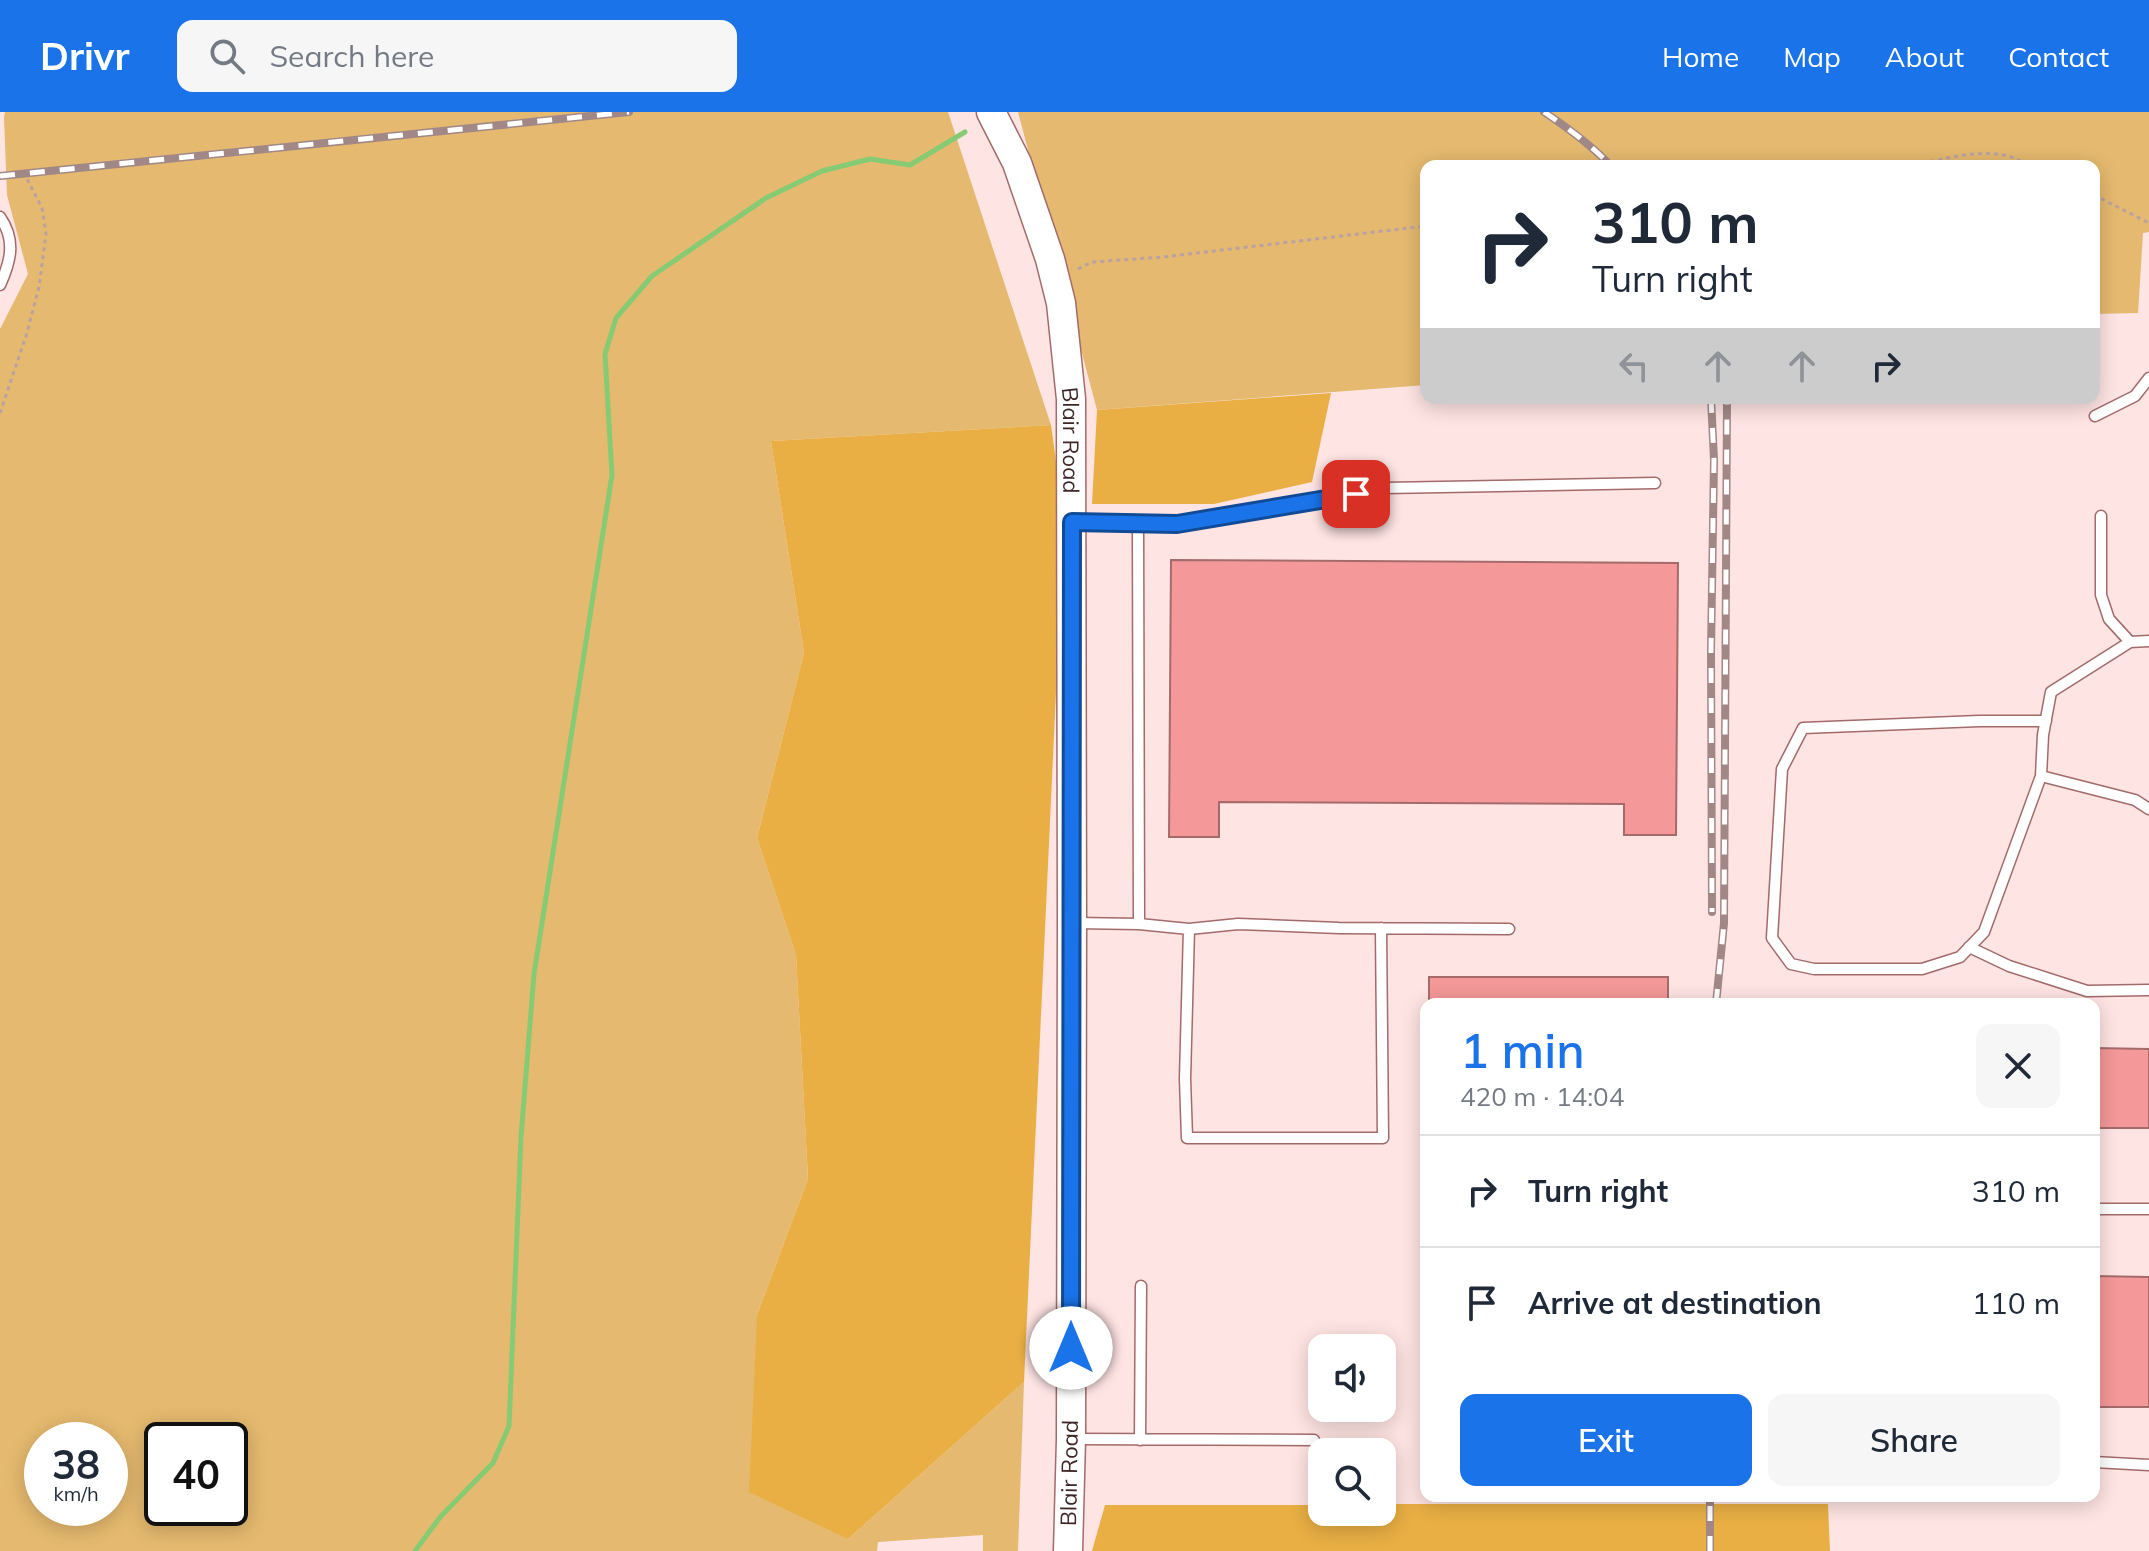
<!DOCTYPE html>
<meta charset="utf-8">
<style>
:root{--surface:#fff;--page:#f6f6f7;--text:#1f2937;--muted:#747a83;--line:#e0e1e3;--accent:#1a73e8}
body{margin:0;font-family:Mulish,sans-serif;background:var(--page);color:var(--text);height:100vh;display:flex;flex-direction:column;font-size:30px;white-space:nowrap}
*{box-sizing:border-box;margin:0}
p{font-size:26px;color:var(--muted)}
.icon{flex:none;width:44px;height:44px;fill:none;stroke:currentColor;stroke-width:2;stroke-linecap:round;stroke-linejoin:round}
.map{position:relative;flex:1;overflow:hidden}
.panel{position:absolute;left:1420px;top:886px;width:680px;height:504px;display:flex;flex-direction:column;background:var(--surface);border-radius:16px;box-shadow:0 4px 20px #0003}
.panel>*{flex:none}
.guide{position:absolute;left:1420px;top:48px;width:680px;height:244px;border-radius:16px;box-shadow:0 4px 20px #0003;background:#fff;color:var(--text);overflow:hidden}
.controls{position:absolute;left:1308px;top:1222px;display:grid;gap:16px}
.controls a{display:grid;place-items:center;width:88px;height:88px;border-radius:16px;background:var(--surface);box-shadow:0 4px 20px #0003;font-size:40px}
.speed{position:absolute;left:24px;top:1310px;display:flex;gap:16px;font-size:40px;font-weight:700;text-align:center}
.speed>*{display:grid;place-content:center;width:104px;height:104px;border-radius:50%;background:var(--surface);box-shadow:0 4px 20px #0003;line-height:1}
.speed small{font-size:20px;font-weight:400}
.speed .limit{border:4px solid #111;border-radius:12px;background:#fff;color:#111}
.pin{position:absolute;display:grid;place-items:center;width:68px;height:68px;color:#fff;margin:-34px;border-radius:16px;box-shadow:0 4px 12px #0006}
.me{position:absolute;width:88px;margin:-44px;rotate:0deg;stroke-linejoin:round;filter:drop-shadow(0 0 6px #0008)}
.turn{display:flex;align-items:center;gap:28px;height:168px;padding:0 40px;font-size:36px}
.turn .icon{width:104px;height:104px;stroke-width:2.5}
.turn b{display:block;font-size:56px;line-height:68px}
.lanes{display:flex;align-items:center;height:76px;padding:0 40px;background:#0003;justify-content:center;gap:40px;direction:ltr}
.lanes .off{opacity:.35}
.round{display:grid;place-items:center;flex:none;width:84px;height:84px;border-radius:16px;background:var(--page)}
.summary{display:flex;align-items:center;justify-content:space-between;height:136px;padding:0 40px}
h1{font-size:48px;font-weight:600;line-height:60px;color:var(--accent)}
.button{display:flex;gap:16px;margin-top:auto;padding:16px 40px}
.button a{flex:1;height:92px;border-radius:16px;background:var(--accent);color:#fff;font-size:32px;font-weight:600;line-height:92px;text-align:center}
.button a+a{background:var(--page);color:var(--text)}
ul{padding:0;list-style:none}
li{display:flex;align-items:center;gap:24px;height:112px;padding:0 40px;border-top:2px solid var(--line)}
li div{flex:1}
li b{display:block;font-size:30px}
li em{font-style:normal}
header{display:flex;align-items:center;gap:48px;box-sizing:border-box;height:112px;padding:0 40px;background:var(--accent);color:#fff}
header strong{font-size:38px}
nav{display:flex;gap:44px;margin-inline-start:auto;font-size:28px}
.search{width:560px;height:72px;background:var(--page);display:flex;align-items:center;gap:20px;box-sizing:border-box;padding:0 28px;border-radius:16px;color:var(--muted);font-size:30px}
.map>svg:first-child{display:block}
</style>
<header>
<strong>Drivr</strong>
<div class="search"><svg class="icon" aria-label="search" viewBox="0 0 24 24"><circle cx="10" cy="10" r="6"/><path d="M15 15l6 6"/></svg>Search here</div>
<nav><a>Home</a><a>Map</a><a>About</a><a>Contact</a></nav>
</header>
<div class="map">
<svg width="2149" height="1439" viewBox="0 0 2149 1439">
<rect width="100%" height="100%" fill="#fee4e3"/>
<!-- green -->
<path fill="#e5b96f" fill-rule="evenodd" d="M5,0H948L1051,313L771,329L804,541L757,726L796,843L808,1067L757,1203L848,1427L1024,1270L1018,1439H983V1423L878,1430L877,1439H0V217L28,162L7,83L4,5ZM42,1328H110V1396H42ZM162,1328H230V1396H162Z
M1018,0H2149V120L2143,121L2138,201L2094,202V54H1426V273L1097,298Z"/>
<!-- forest -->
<path fill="#e9af44" d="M1331,281L1312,370L1214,392H1092L1097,298Z
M1051,313L1064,408L1024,1270L848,1427L749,1380L757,1203L808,1067L796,843L757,726L804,541L771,329Z
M1382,1392H1828L1830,1439H1092L1105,1393H1322V1400H1382Z"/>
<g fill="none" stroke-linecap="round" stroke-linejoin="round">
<!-- stream -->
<path stroke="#86cb74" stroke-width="5" d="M415,1439L441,1404L493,1351L509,1314L521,1025L534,862L612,363L605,242L616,206L652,164L766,86L822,59L870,47L910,53L965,20"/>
</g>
<!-- building -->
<path fill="#f49899" stroke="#a56b6b" stroke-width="2" d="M1171,448L1678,451L1676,723H1624V692L1219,690V725H1169Z
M1429,865H1668V892H1429Z
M2094,936L2149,937V1016H2094Z
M2094,1164L2149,1165V1295H2094Z"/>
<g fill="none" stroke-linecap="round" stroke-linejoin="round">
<defs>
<path id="lane" d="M0,105C16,128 11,149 0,173
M2095,304L2135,284L2149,266
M2101,404V483L2109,507L2130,530L2149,529
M1074,410H1138
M2130,530L2051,580L2043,623L2041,664L2135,688L2149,697
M2041,664L1984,820L1960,845L1922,857H1814L1791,852L1772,826L1782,657L1803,616L1979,609H2046
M1075,811L1139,812L1189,817L1238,812L1339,816L1509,817
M1139,812L1138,410L1177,412L1385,376L1655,371
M1189,817L1185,967L1187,1026H1383L1381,816
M1969,835L2009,854L2087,879L2149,878
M2094,1097H2149
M1073,1327L1314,1328
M1140,1328L1141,1174
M2094,1350L2149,1353"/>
<g id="secondary">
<path id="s1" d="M991,0L1017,51L1050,147L1061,191L1071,287L1072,811L1071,1327L1068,1439"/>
</g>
</defs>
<!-- lane casing -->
<use href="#lane" stroke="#a36a6a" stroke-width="13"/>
<!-- secondary casing -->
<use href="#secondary" stroke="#a36a6a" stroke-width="31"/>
<!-- path -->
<path stroke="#bba2a1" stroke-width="3" stroke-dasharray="4 4" stroke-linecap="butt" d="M1907,54C1940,49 1975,36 2008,44C2016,46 2024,51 2032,54
M2094,83L2149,111
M1078,157L1092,150L1163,145L1426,114
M0,301L26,224L39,175L46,122L42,96L26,65"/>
<!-- lane -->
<use href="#lane" stroke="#fff" stroke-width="10"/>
<!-- secondary -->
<use href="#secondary" stroke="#fff" stroke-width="28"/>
<defs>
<path id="rail" d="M1544,0C1568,16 1591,33 1611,54
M0,64L629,0
M1711,286L1714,348L1711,539L1712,800
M1716,892L1724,811L1727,286
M1710,1439V1384"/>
</defs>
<!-- rail casing -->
<use href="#rail" stroke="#a18887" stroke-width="8"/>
<!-- rail -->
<use href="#rail" stroke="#fff" stroke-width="5" stroke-dasharray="15" stroke-linecap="butt"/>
</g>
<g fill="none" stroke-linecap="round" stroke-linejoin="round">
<defs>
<path id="route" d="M1071,1236L1072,410L1177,412L1356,382"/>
</defs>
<!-- route casing -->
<use href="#route" stroke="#114b97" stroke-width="20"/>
<!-- route -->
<use href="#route" stroke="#1a73e8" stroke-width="14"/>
</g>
<g text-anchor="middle" stroke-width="8" stroke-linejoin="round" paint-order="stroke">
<!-- street labels -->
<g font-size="22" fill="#3e2626" stroke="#fff">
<text dy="8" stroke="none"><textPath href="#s1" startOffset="342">Blair Road</textPath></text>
<text transform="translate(1069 1361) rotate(-89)" y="8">Blair Road</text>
</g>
</g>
</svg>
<div class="controls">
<a><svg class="icon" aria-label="sound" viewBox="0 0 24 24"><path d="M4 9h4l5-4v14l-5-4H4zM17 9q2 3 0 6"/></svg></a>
<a><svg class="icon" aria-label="search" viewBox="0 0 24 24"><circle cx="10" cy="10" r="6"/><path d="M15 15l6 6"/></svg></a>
</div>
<div class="speed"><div>38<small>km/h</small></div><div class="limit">40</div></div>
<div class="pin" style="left:1356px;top:382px;background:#d93025"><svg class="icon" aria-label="arrive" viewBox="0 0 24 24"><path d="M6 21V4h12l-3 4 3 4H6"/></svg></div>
<svg class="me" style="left:1071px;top:1236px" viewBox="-20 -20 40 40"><circle r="19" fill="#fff"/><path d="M0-13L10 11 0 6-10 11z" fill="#1a73e8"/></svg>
<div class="guide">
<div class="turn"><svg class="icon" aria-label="right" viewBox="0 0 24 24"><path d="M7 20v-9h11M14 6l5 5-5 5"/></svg><div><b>310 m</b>Turn right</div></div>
<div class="lanes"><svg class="icon off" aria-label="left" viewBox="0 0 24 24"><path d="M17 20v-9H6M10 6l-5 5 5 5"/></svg><svg class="icon off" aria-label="ahead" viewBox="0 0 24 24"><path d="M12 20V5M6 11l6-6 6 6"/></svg><svg class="icon off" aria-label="ahead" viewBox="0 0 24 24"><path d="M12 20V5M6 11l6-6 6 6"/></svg><svg class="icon" aria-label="right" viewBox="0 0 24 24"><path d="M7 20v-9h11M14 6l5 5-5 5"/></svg></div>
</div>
<section class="panel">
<div class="summary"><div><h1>1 min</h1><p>420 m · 14:04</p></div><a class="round"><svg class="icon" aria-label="close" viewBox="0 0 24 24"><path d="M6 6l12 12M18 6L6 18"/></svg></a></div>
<ul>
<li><svg class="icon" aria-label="right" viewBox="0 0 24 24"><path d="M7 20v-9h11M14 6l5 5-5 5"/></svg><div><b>Turn right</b></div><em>310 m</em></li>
<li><svg class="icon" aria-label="arrive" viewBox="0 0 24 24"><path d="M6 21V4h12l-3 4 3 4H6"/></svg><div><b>Arrive at destination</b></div><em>110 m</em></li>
</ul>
<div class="button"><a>Exit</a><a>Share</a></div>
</section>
</div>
